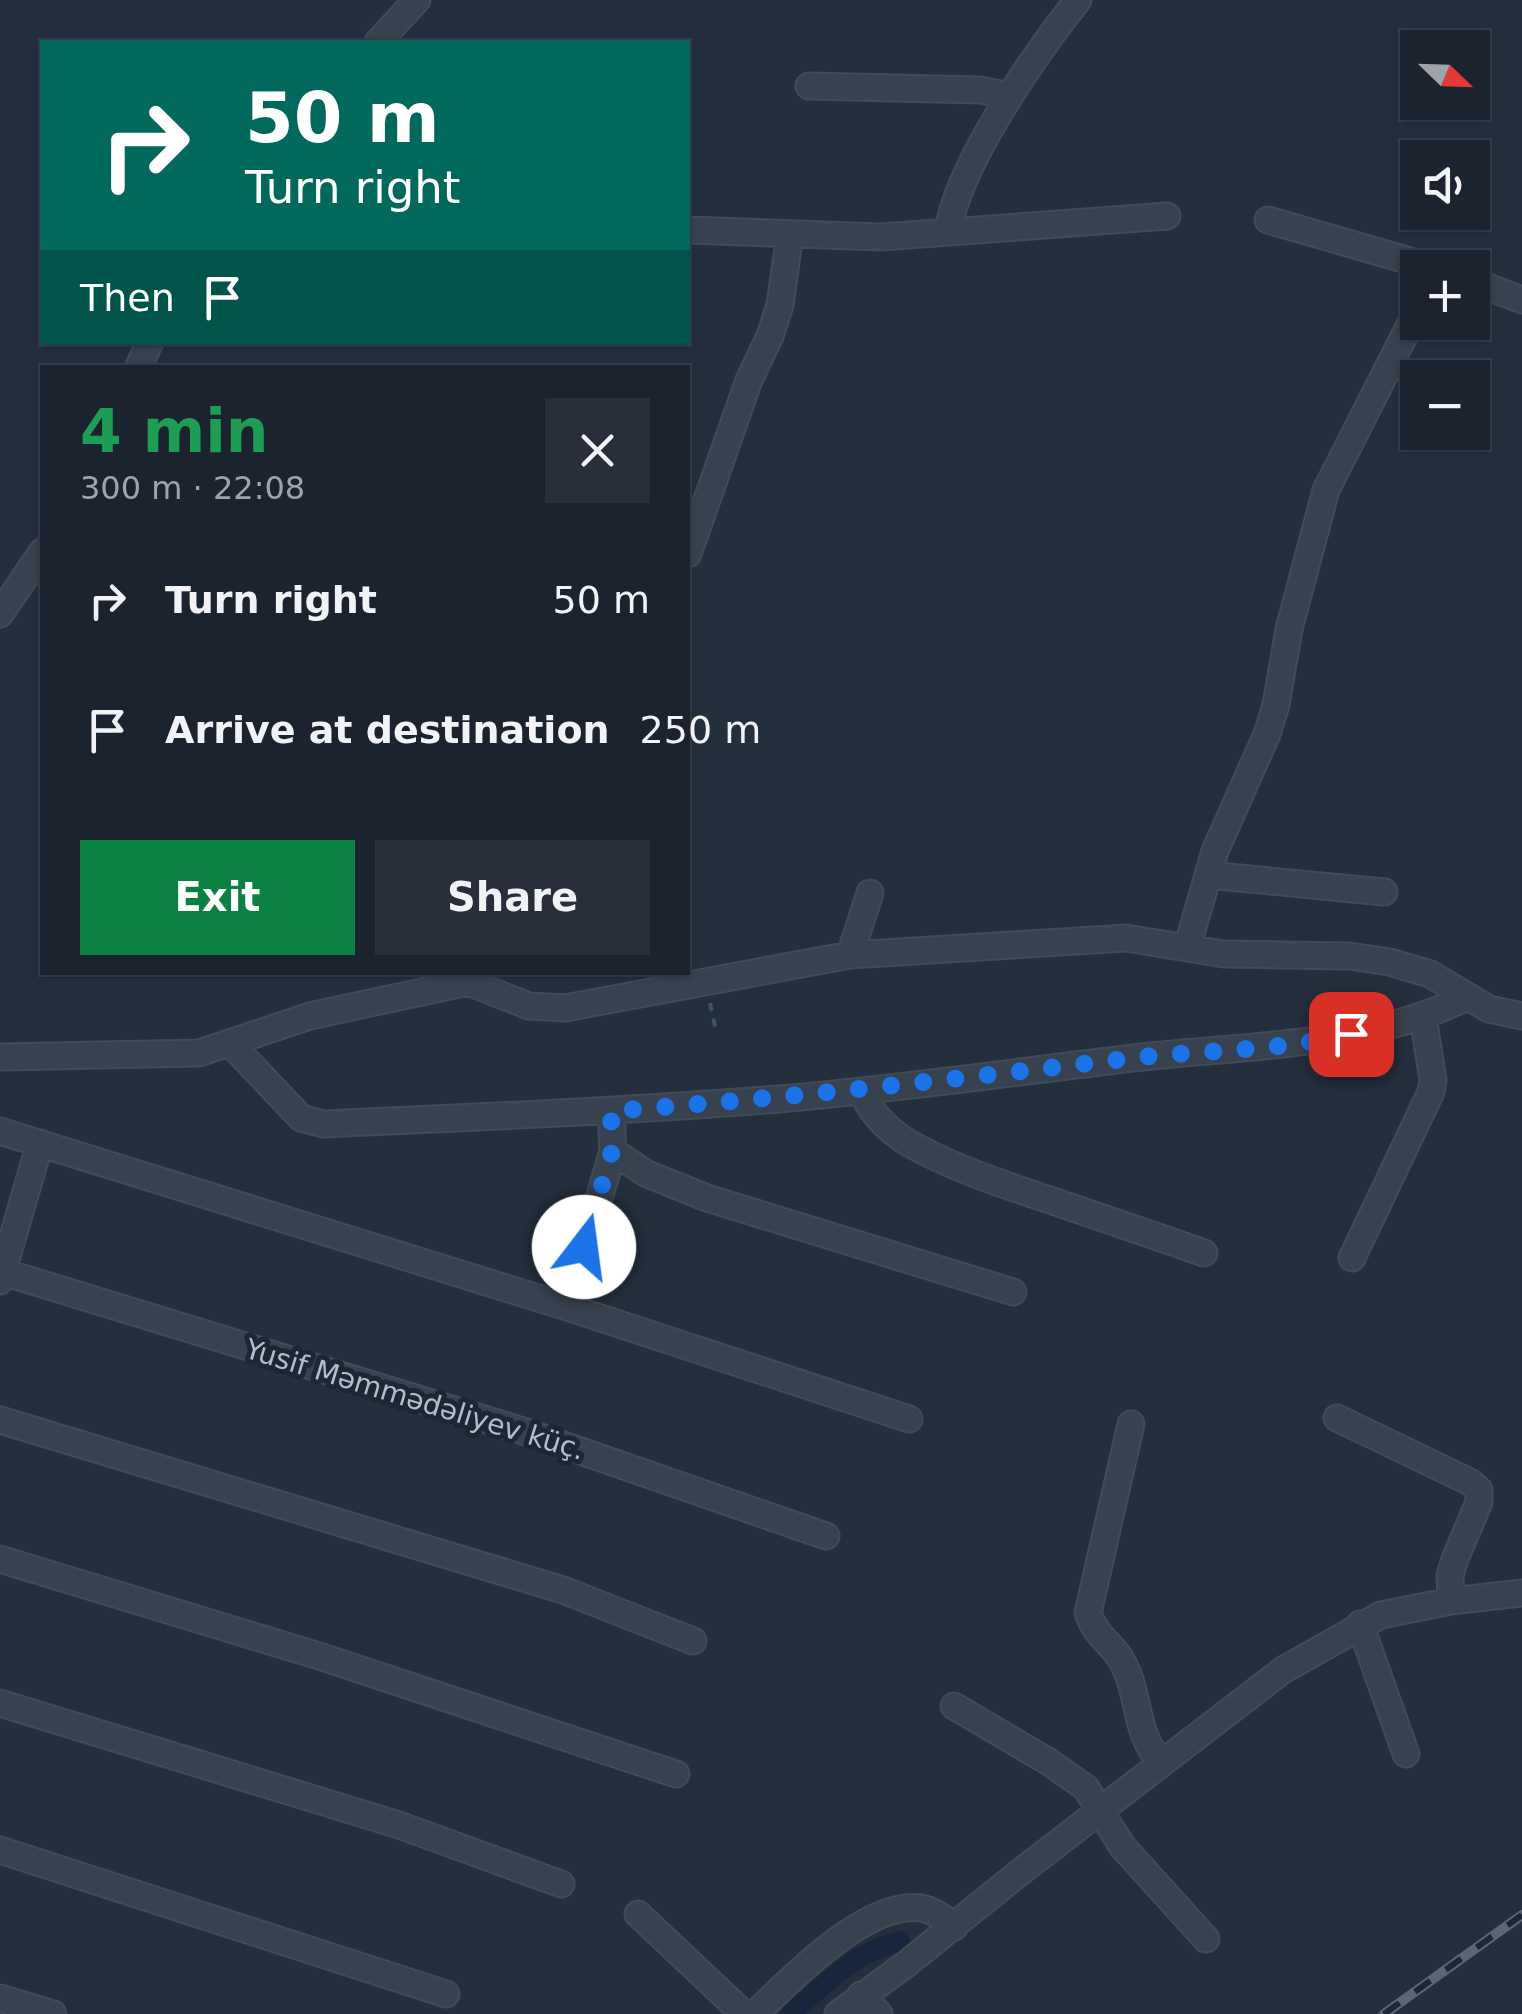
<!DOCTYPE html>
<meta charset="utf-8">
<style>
:root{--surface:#1b232e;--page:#282f3a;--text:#f1f3f6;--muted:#a0a4aa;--line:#39404a;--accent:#0b8043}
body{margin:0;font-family:"DejaVu Sans",sans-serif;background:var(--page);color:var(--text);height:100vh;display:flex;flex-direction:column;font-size:38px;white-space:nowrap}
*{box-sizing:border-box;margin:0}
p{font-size:32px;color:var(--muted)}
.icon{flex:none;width:55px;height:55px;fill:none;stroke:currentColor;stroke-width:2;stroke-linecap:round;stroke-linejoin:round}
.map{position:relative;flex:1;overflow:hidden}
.details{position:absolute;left:40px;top:365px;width:650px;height:610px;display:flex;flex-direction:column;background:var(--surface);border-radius:0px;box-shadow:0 2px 8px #0004,0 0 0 2px var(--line)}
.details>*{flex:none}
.top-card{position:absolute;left:40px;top:40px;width:650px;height:305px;border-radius:0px;box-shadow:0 2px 8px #0004,0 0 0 2px var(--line);background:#00695c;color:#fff;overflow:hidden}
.needle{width:65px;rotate:113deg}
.buttons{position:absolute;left:1400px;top:30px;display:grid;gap:20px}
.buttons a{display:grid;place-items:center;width:90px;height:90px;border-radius:0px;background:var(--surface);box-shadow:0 2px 8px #0004,0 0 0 2px var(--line);font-size:50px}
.pin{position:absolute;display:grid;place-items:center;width:85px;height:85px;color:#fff;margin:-42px;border-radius:20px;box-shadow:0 5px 15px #0006}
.me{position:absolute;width:110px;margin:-55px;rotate:15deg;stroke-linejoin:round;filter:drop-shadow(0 0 8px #0008)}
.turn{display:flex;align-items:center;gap:35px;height:210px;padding:0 40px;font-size:45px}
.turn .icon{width:130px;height:130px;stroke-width:2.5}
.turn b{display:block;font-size:70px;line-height:85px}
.then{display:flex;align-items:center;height:95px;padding:0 40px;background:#0003;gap:20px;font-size:38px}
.round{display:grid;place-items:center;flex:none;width:105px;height:105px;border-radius:0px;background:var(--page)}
.head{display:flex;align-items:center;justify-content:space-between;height:170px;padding:0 40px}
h1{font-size:60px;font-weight:800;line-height:75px;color:#1e9e55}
.action{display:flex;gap:20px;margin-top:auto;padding:20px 40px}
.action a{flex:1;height:115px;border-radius:0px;background:var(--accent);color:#fff;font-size:40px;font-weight:800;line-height:115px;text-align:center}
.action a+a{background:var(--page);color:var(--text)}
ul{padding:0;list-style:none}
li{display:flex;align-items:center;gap:30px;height:130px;padding:0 40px}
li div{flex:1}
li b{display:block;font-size:38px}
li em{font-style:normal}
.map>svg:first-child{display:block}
</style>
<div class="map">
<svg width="1522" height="2014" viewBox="0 0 1522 2014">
<rect width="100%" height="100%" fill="#242f3e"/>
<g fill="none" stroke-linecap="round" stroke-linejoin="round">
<!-- canal -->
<path stroke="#17263c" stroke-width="20" d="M791,2014C825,1984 855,1952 900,1941"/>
<defs>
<path id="minor" d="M378,42L417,0
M809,86L980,90L1010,96
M1268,220L1434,268
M688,230L881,237L1167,216
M948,232C957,166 1035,54 1078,0
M1472,281L1522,300
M138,368L150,342
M688,554L749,380L770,336L780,305L790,234
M0,614L42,552
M1208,875L1384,892
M1187,948L1215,851L1267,734L1276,705L1289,629L1326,490L1418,309
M850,955L870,893
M231,1044L301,1118L323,1124C475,1117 627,1111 779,1099C897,1089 1015,1072 1133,1058C1246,1045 1363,1048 1467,997
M0,1057L199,1053L310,1016L468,982L529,1006L565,1008L850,955L1126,938L1224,954L1349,956L1390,962L1430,974L1489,1009L1522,1016
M862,1091C870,1112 888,1130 907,1142C952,1168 1002,1184 1050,1200C1102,1218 1153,1235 1204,1253
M611,1111L613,1151L645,1173L707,1198L1013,1292
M0,1131L567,1307L909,1419
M1352,1258L1431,1092L1433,1080L1423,1017
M0,1271L523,1431L826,1536
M0,1281L40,1143
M567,1307L613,1151
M1337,1418L1470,1482L1479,1490V1502L1455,1559L1450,1575L1451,1601
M0,1420L563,1590L693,1641
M1131,1424L1088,1613C1096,1636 1108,1640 1120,1658C1141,1691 1133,1733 1161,1762
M0,1559L319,1656L676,1774
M1360,1624L1406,1754
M0,1703L399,1825L561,1884
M954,1706L1049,1762L1086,1788L1122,1846L1206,1939
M0,1850L446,1994
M638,1914L744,2014
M861,1995L879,2014
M0,1998L53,2014
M755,2014C791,1979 867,1900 921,1908C934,1910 945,1919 954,1927
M838,2014L905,1965L1019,1873L1283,1670L1381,1615L1451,1601L1522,1593"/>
</defs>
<!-- minor casing -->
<use href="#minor" stroke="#414a57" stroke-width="29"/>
<!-- path -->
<path stroke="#3f5557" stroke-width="4" stroke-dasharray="8 8" stroke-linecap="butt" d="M710,1003L716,1031"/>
<!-- minor -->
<use href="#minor" stroke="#38414e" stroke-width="25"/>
<defs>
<path id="rail" d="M1384,2014L1522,1915"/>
</defs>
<!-- rail casing -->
<use href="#rail" stroke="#5a6575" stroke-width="10"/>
<!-- rail -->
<use href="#rail" stroke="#1d2633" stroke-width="6" stroke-dasharray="19" stroke-linecap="butt"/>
</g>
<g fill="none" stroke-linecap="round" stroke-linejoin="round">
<!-- route -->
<path stroke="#1a73e8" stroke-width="18" stroke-dasharray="0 32.4" d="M584,1247L612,1151L611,1111C786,1098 959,1079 1132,1058C1205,1050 1280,1051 1351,1034"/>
</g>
<g text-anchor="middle" stroke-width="10" stroke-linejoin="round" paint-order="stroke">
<!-- street labels -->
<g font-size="28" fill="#b4bcc9" stroke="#1d2633">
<text transform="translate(415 1399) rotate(17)" y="10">Yusif Məmmədəliyev küç.</text>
</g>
</g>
</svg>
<div class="buttons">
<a><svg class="needle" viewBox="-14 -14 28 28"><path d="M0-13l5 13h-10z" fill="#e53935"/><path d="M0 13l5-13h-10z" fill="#a0a4aa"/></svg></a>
<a><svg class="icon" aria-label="sound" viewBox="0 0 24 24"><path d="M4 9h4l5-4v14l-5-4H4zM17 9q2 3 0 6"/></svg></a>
<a>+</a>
<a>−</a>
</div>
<div class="pin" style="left:1351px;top:1034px;background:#d93025"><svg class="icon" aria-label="arrive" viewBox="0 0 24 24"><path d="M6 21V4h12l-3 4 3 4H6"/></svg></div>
<svg class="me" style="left:584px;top:1247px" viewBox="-20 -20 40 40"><circle r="19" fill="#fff"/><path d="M0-13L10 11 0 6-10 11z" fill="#1a73e8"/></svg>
<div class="top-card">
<div class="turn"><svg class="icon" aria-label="right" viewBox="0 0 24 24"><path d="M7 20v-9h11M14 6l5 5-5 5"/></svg><div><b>50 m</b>Turn right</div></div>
<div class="then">Then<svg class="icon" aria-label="arrive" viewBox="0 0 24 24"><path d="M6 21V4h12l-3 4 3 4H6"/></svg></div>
</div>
<section class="details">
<div class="head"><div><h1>4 min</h1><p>300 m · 22:08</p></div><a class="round"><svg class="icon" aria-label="close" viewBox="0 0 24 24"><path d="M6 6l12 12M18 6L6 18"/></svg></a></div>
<ul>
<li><svg class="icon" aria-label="right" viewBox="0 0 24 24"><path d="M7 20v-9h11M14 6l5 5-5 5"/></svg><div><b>Turn right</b></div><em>50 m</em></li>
<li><svg class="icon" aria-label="arrive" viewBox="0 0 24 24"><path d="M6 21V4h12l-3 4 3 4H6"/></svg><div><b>Arrive at destination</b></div><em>250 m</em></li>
</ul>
<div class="action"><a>Exit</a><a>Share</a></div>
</section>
</div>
